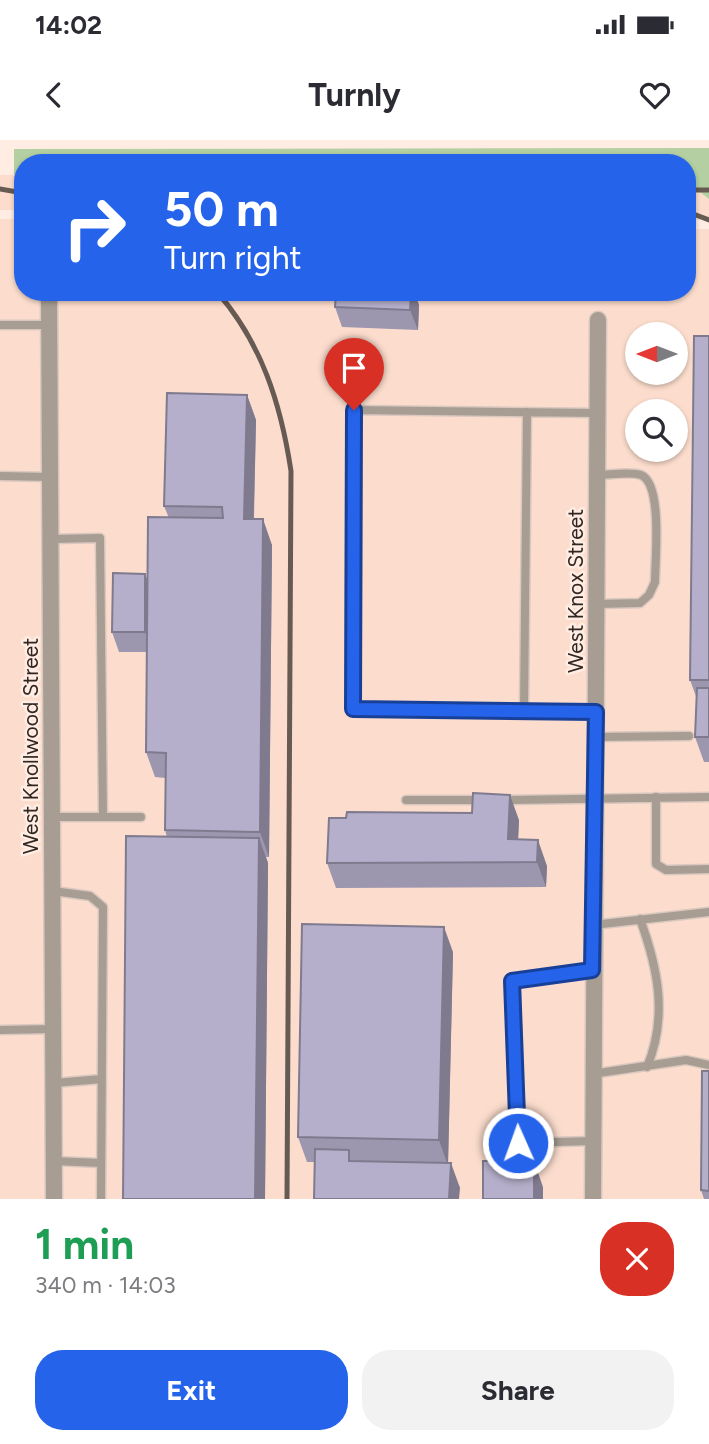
<!DOCTYPE html>
<meta charset="utf-8">
<style>
:root{--surface:#fff;--page:#f2f2f3;--text:#2b2b33;--muted:#7c7c81;--accent:#2563eb}
body{margin:0;font-family:Figtree,sans-serif;background:var(--page);color:var(--text);height:100vh;display:flex;flex-direction:column;font-size:26px;white-space:nowrap}
*{box-sizing:border-box;margin:0}
p{font-size:23px;color:var(--muted)}
.icon{flex:none;width:38px;height:38px;fill:none;stroke:currentColor;stroke-width:2;stroke-linecap:round;stroke-linejoin:round}
.map{position:relative;height:1059px;overflow:hidden}
.sheet{display:flex;flex-direction:column;background:var(--surface);flex:1}
.sheet>*{flex:none}
.banner{position:absolute;left:14px;top:14px;width:682px;height:147px;border-radius:28px;box-shadow:0 2px 5px #0004;background:#2563eb;color:#fff;overflow:hidden}
.needle{width:46px;rotate:270deg}
.controls{position:absolute;left:625px;top:182px;display:grid;gap:14px}
.controls a{display:grid;place-items:center;width:63px;height:63px;border-radius:50%;background:var(--surface);box-shadow:0 2px 5px #0004;font-size:35px}
.pin{position:absolute;display:grid;place-items:center;width:60px;height:60px;color:#fff;margin:-72px -30px;border-radius:50% 50% 50% 0;rotate:-45deg;box-shadow:0 0 7px #0007}
.pin .icon{rotate:45deg}
.me{position:absolute;width:77px;margin:-38px;rotate:358deg;stroke-linejoin:round;filter:drop-shadow(0 0 5px #0008)}
.turn{display:flex;align-items:center;gap:24px;height:147px;padding:0 35px;font-size:32px}
.turn .icon{width:91px;height:91px;stroke-width:2.5}
.turn b{display:block;font-size:49px;line-height:60px}
.round{display:grid;place-items:center;flex:none;width:74px;height:74px;border-radius:28px;background:var(--page)}
.summary{display:flex;align-items:center;justify-content:space-between;height:119px;padding:0 35px}
h1{font-size:42px;font-weight:700;line-height:52px;color:#1e9e55}
.primary-button{display:flex;gap:14px;margin-top:auto;padding:14px 35px}
.primary-button a{flex:1;height:80px;border-radius:28px;background:var(--accent);color:#fff;font-size:28px;font-weight:700;line-height:80px;text-align:center}
.primary-button a+a{background:var(--page);color:var(--text)}
.status{display:flex;justify-content:space-between;align-items:center;height:49px;padding:0 35px;background:var(--surface);direction:ltr}
.status svg{height:19px;fill:currentColor}
header{display:flex;justify-content:space-between;align-items:center;height:91px;padding:0 35px;background:var(--surface);font-size:32px;font-weight:700}
.map>svg:first-child{display:block}
</style>
<div class="status"><b>14:02</b><svg viewBox="0 0 49 12"><path d="M0 12V9h3v3zM5 12V6h3v6zM10 12V3h3v9zM15 12V0h3v12zM26 1h20v11H26zM47 4h2v5h-2z"/></svg></div>
<header><svg class="icon" aria-label="back" viewBox="0 0 24 24"><path d="M15 5l-7 7 7 7"/></svg>Turnly<svg class="icon" aria-label="heart" viewBox="0 0 24 24"><path d="M12 20l-8-8c-3-5 5-10 8-4 3-6 11-1 8 4z"/></svg></header>
<div class="map">
<svg width="709" height="1059" viewBox="0 0 709 1059">
<rect width="100%" height="100%" fill="#ffece2"/>
<!-- built -->
<path fill="#fcddcd" fill-rule="evenodd" d="M0,35H23V70H0Z
M688,43L709,59V80H688Z
M0,79H23V152H688V89H709V1059H0ZM637,194H676V233H637ZM637,271H676V310H637Z"/>
<!-- green -->
<path fill="#b4d0a2" d="M709,8V59L688,43V23H23V35H14V9Z"/>
<g fill="none" stroke-linecap="round" stroke-linejoin="round">
<defs>
<path id="lane" d="M0,185H49
M0,336L50,337
M51,399L100,398L103,677
M597,464L640,463L649,455L655,442C655,420 663,344 641,335C630,331 610,335 597,335
M524,571L527,272
M596,572L353,569L354,270L597,273
M595,597L689,596
M656,657V724L666,730L709,729
M406,660H482
M502,660L709,657
M52,677H141
M53,751L90,756L103,767L101,1059
M640,779C658,828 668,877 647,927
M593,785L709,772
M592,830L512,841L518,1003L593,1001
M0,890L53,889
M592,934L686,920L709,925
M54,943L102,939
M54,1021L101,1023"/>
<path id="street" d="M49,152L54,1059
M593,1059L598,180"/>
</defs>
<!-- lane casing -->
<use href="#lane" stroke="#dac8bf" stroke-width="11"/>
<!-- street casing -->
<use href="#street" stroke="#dac8bf" stroke-width="19"/>
<!-- lane -->
<use href="#lane" stroke="#a79d93" stroke-width="8"/>
<!-- street -->
<use href="#street" stroke="#a79d93" stroke-width="16"/>
<!-- rail -->
<path stroke="#675a53" stroke-width="5" d="M0,49L23,53
M688,50H709
M688,72L709,80
M217,152C262,203 281,265 291,331L287,1059"/>
</g>
<!-- wall -->
<path fill="#9d96af" d="M336,152H414L419,165L418,190L342,187L335,167Z
M709,196V622H704L695,597L697,559L690,540Z
M247,255L256,280L254,379L272,405L269,717H266L268,723L265,1059H123L167,697L165,690V638L155,637L146,612L147,512H119L112,492L148,440L169,378L164,366Z
M346,678L519,680L518,700L547,726L546,747L336,748L327,723Z
M453,812L448,1023L460,1048L315,1022H307L298,997Z
M709,931V1059H704L701,1050Z"/>
<!-- shaded-wall -->
<path fill="#7f7a8e" d="M411,152H414L419,165L418,190L410,170Z
M247,255L256,280L253,404L244,379Z
M263,379L272,405L269,717L260,692Z
M145,434L153,453V512L145,492Z
M510,655L519,680L517,722L508,699Z
M259,698L268,723L265,1059H255Z
M538,700L547,726L546,747L537,722Z
M444,787L453,812L448,1026L439,1000Z
M534,1021L543,1047V1059H534Z
M451,1023L460,1048L459,1059H449Z"/>
<!-- building -->
<path fill="#b6afcb" stroke="#7f7a8e" stroke-width="2" d="M336,152H411L410,170L335,167Z
M694,196H709V540H690Z
M167,253L247,255L244,379H263L260,692L165,690L166,613L146,612L148,377L223,378L222,367L164,366Z
M113,433L145,434V492H112Z
M697,548H709V597H695Z
M473,653L510,655L508,699L538,700L537,722L327,723L329,678H346L347,672L472,673Z
M126,696L259,698L255,1059H123Z
M302,784L444,787L439,1000L298,997Z
M702,931H709V1051L701,1050Z
M315,1009L349,1010V1021L451,1023L449,1059H314Z
M483,1021H534V1059H483Z"/>
<g fill="none" stroke-linecap="round" stroke-linejoin="round">
<defs>
<path id="route" d="M354,270L353,569L596,572L592,830L512,841L518,1003"/>
</defs>
<!-- route casing -->
<use href="#route" stroke="#184099" stroke-width="18"/>
<!-- route -->
<use href="#route" stroke="#2563eb" stroke-width="12"/>
</g>
<g text-anchor="middle" stroke-width="5" stroke-linejoin="round" paint-order="stroke">
<!-- street labels -->
<g font-size="21" fill="#312620" stroke="#ffece2">
<text transform="translate(576 451) rotate(-90)" y="7">West Knox Street</text>
<text transform="translate(31 606) rotate(-90)" y="7">West Knollwood Street</text>
</g>
</g>
</svg>
<div class="controls">
<a><svg class="needle" viewBox="-14 -14 28 28"><path d="M0-13l5 13h-10z" fill="#e53935"/><path d="M0 13l5-13h-10z" fill="#7c7c81"/></svg></a>
<a><svg class="icon" aria-label="search" viewBox="0 0 24 24"><circle cx="10" cy="10" r="6"/><path d="M15 15l6 6"/></svg></a>
</div>
<div class="pin" style="left:354px;top:270px;background:#d93025"><svg class="icon" aria-label="arrive" viewBox="0 0 24 24"><path d="M6 21V4h12l-3 4 3 4H6"/></svg></div>
<svg class="me" style="left:518px;top:1003px" viewBox="-20 -20 40 40"><circle r="17" fill="#2563eb" stroke="#fff" stroke-width="3"/><path d="M0-11L8 9 0 5-8 9z" fill="#fff"/></svg>
<div class="banner">
<div class="turn"><svg class="icon" aria-label="right" viewBox="0 0 24 24"><path d="M7 20v-9h11M14 6l5 5-5 5"/></svg><div><b>50 m</b>Turn right</div></div>
</div>
</div>
<section class="sheet">
<div class="summary"><div><h1>1 min</h1><p>340 m · 14:03</p></div><a class="round" style="background:#d93025;color:#fff"><svg class="icon" aria-label="close" viewBox="0 0 24 24"><path d="M6 6l12 12M18 6L6 18"/></svg></a></div>
<div class="primary-button"><a>Exit</a><a>Share</a></div>
</section>
